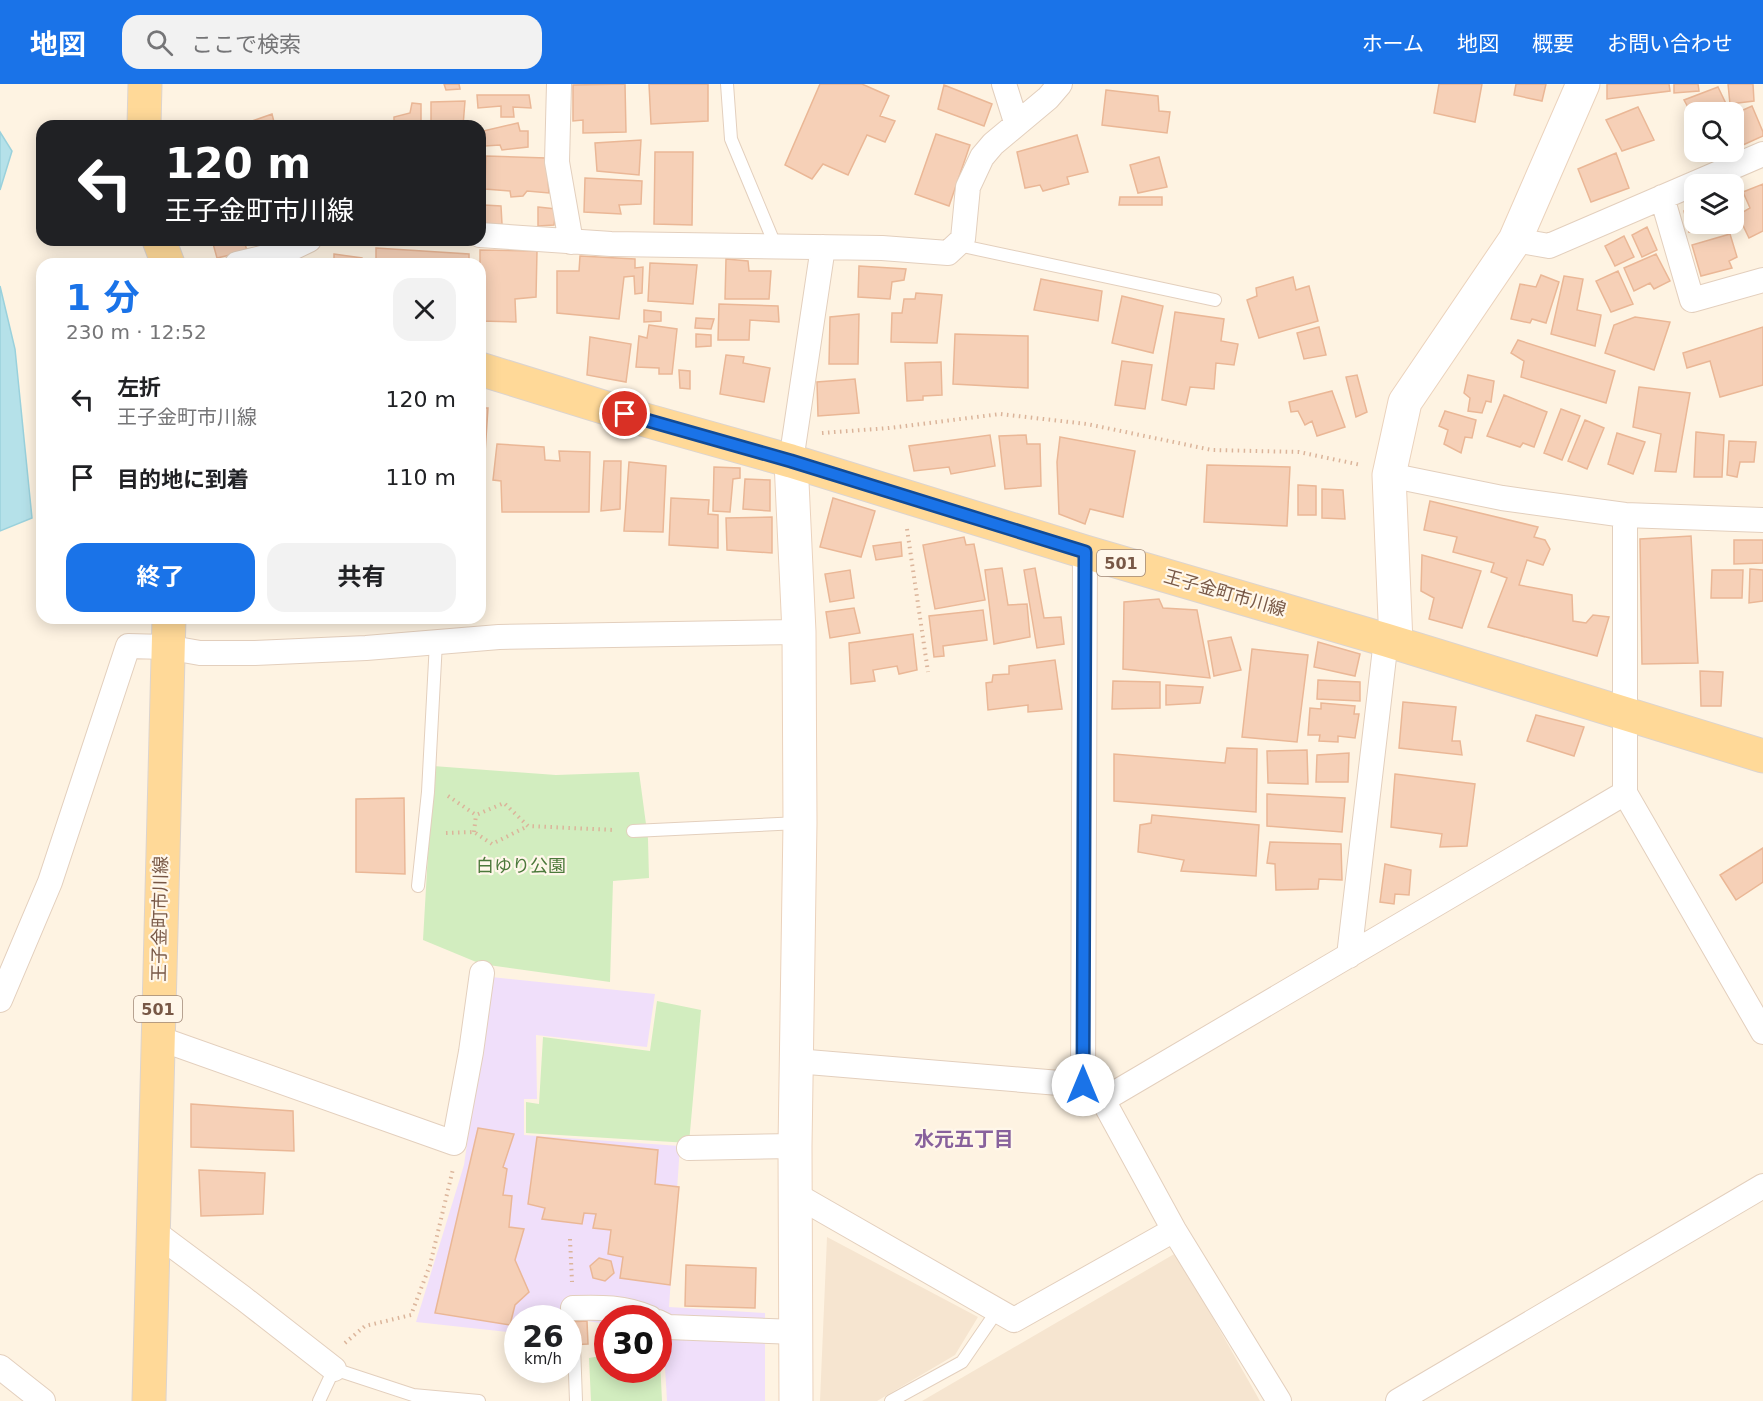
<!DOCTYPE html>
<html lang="ja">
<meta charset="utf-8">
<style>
:root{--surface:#fff;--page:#f2f2f2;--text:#202124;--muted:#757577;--accent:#1a73e8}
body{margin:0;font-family:"DejaVu Sans","Noto Sans JP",sans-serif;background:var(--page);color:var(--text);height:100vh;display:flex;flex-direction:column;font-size:22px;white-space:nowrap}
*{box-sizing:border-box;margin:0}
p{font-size:20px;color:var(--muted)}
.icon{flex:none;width:33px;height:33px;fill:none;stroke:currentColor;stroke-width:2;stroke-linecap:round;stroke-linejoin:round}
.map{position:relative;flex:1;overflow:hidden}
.sheet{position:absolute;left:36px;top:174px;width:450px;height:366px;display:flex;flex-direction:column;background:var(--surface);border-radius:18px;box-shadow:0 3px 15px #0003}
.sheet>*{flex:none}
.banner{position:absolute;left:36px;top:36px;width:450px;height:126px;border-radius:18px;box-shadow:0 3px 15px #0003;background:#202124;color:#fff;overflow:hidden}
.fabs{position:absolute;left:1684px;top:18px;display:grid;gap:12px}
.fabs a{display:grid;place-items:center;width:60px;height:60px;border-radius:12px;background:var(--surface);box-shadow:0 3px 15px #0003;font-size:30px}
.speed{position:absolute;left:504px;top:1221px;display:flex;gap:12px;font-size:30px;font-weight:700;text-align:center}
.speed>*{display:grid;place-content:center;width:78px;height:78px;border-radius:50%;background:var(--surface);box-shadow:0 3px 15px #0003;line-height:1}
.speed small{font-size:15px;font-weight:400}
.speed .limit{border:9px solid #d22;background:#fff;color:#111}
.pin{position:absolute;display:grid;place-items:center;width:51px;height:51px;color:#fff;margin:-26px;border:3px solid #fff;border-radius:50%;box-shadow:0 2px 6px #0007}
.me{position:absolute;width:66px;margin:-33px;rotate:0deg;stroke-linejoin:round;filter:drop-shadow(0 0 4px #0008)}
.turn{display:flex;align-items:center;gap:21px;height:126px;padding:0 30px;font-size:27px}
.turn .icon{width:78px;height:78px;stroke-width:2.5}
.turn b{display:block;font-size:42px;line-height:51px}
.round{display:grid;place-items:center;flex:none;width:63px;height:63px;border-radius:18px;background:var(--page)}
.summary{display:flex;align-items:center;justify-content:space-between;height:102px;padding:0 30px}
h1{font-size:36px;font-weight:700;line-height:45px;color:var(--accent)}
.primary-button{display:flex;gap:12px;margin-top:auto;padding:12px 30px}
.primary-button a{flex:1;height:69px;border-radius:18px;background:var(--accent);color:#fff;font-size:24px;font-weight:700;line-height:69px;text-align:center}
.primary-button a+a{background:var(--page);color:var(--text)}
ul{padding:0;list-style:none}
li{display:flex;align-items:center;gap:18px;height:78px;padding:0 30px}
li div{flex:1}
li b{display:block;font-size:22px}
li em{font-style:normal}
header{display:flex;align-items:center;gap:36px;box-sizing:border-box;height:84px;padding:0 30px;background:var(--accent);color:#fff}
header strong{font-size:28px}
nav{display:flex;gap:33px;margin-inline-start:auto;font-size:21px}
.search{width:420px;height:54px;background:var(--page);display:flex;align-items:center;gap:15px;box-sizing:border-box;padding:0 21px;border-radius:18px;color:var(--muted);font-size:22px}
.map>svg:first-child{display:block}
</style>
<header>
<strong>地図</strong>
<div class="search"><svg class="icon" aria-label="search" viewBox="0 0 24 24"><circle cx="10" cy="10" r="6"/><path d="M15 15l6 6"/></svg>ここで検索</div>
<nav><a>ホーム</a><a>地図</a><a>概要</a><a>お問い合わせ</a></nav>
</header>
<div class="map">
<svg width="1763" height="1317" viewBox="0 0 1763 1317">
<rect width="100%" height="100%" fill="#fef3e2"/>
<!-- residential -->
<path fill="#f6e5d0" d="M827,1153L978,1233L955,1271L877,1317H820Z
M1176,1169L1260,1317H922Z"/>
<!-- education -->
<path fill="#f0dffa" d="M491,893L655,910L647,963L536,951L537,1015H524V1051L680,1062L669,1223L765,1229V1317H667L663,1249L658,1234H608L607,1240L561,1233L518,1234L517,1249L416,1238L464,1081Z"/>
<!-- green -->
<path fill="#d2edbf" d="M433,682L556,691L639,688L648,755L649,794L613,797L610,898L481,880L423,856Z
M657,917L701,926L689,1059L526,1049V1018L539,1020L543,953L650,967Z
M603,1242H607L608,1286H658L659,1255L662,1317H591L589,1274L600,1272Z"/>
<!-- water -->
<path fill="#b5e1e9" stroke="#9ad1dc" stroke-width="1.5" d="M0,48L12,67L0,106Z
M0,202L15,265L32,434L0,447Z"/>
<!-- building -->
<path fill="#f6d0b7" stroke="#eab796" stroke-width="1.5" d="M444,0H459L460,5L446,6Z
M625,0L626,48L583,49V36L573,37V1Z
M649,0H708V37L651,40Z
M820,0H862L889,12L880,32L895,37L885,58L867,51L848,91L823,80L812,95L785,81Z
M1439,0H1482L1475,38L1434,29Z
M1516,0H1546L1542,17L1514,11Z
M1607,0H1669L1670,7L1607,15Z
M1674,0H1698L1699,7L1674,9Z
M1728,0H1753L1754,17L1730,20Z
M944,1L992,20L984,42L938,25Z
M1718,3L1730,28H1695V36L1684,16Z
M1106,6L1158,12L1159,27L1170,28L1167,49L1102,41Z
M477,11H529L531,24L513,23L514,33H501V22L478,24Z
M465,17L463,42H431V18Z
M412,19L421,20V42H394V33L410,29Z
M1752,22L1763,48V52L1734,65V30Z
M1638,23L1654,56L1622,67L1606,36Z
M272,30L275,42H238Z
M518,39L520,47H528V63L502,66L500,61L485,62L483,47Z
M936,50L970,61L949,122L915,110Z
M1077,51L1088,88L1067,93L1069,100L1043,107L1040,101L1025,104L1017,68Z
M641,56L639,91L597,87L595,59Z
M655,68H693L692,141L654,140Z
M1616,69L1629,104L1591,118L1578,85Z
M486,72L546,74L549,109L527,107L523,112L511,113L510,107L485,105Z
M1159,73L1167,103L1138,109L1130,81Z
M585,94L642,97L641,120L619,121L621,130L584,128Z
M1763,100V147L1749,154L1738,131L1750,124L1743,108Z
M1120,113H1162V121H1119Z
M1693,116H1695V140H1727L1689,148L1684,127Z
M484,121L501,122L502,140L484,141Z
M538,123L556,125L554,141L538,142Z
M1647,143L1657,166L1642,173L1632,151Z
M1730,150L1737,173L1729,177L1732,184L1701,192L1692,161Z
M1624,152L1634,173L1615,182L1605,162Z
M212,156H244L247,167L217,174Z
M376,164L469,170V180H376Z
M480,166L537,167L536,213L515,215L516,238L480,237Z
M334,170L362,174V180H334Z
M1656,170L1670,197L1654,205L1650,199L1634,207L1624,184Z
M580,172L635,175V184L643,183L642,209L635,210L634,192L624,193L619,235L557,229V187H579Z
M726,175L748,177L749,187H771L769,215H725Z
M650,179L697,181L693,220L648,217Z
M859,182L906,185L904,196L892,198L890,215L858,213Z
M1618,187L1633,220L1611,228L1596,197Z
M1541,191L1559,198L1546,239L1532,235L1530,239L1511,235L1520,200L1536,203Z
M1564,192L1583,195L1577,226L1601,231L1595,262L1551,250Z
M1293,193L1296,206L1309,202L1318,237L1259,254L1247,216L1257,212L1256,204Z
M1041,195L1102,207L1098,237L1034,226Z
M916,209L942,211L937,259L891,258L892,229H902L904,215H915Z
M1122,212L1163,222L1153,269L1112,259Z
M719,220L778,222L779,238L750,236L749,256H718Z
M644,226L661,228V237L644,238Z
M1175,228L1224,235L1221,257L1238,260L1234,281L1216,279L1214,305L1190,303L1186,321L1162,316Z
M859,230L858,280H829L830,233Z
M1635,233L1670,238L1654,286L1605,269L1614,241Z
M696,234L714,235L711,245L695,244Z
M649,241L677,245L672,290H659V284L636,283L639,252L647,254Z
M1319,243L1326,271L1304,275L1297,249Z
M1763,243V301L1720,313L1710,277L1687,284L1683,269Z
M696,250L711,251V262L696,263Z
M955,250L1028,252V304L953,300Z
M590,253L631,260L626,298L587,291Z
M1518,256L1615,287L1606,319L1521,293L1524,277L1511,269Z
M726,271L744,273L743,279L770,284L764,318L720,310Z
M1122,277L1152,281L1145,325L1115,321Z
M941,278L942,311L923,312V316L907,317L905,279Z
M679,286L690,287V305L680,304Z
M1357,291L1367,328L1356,333L1346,293Z
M1468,291L1494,297L1491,318L1486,317L1482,329L1468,327L1470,314L1464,309Z
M855,295L859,329L818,332L817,298Z
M1639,303L1690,309L1676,388L1655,387L1661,350L1633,343Z
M1332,307L1345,343L1317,352L1312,337L1305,341L1298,327L1291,328L1289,318Z
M1504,311L1547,328L1534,363L1523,359L1520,363L1487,352Z
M480,324H488L485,369H480Z
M1561,325L1580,332L1562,376L1544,369Z
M1445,327L1476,336L1472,354L1465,353L1461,369L1444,360L1448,346L1439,342Z
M1585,336L1604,344L1587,385L1568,377Z
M1696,348L1724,351L1722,393H1694Z
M1617,349L1645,358L1633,390L1608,380Z
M990,351L995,382L951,390L949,383L914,387L909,362Z
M1026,351L1027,360H1040L1041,402L1005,405L999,352Z
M1060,353L1135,367L1123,433L1090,425L1085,440L1059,430L1057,378Z
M1729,357L1756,358L1754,378H1740L1737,393L1727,391Z
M497,360L544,363L545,376L560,377L559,367L590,368L589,428H502L501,397L493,396Z
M604,377H621L620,425L601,427Z
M629,378L666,382L663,448L624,447Z
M1207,381L1290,383L1287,442L1204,438Z
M714,383L740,384V394L733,395L730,428L713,427Z
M745,395L770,396V427L743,425Z
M1298,401L1316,402V431H1298Z
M1322,405L1343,406L1345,435L1322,434Z
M671,414L709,416L708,430L718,431V464L669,461Z
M833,414L875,427L861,473L820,463Z
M1430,417L1538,443L1534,453L1545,456L1550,465L1543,481L1527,476L1519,501L1572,511L1573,537L1586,539L1593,531L1609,533L1597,572L1488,543L1507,494L1491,488L1494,479L1453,468L1457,453L1424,446Z
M772,433V469L727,466L726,434Z
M1691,452L1698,579L1642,580L1640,455Z
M964,453L966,461L974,460L985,516L935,525L923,461Z
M1734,456H1763V479L1734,480Z
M901,458L902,472L876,476L873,462Z
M1422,471L1481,487L1462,544L1429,535L1434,514L1421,507Z
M1002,484L1008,521L1027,520L1030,553L994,560L985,486Z
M1035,484L1044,534L1061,533L1064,560L1037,564L1024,486Z
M1750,485L1763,486V517L1749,519Z
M850,486L854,514L830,518L825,490Z
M1712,486H1743L1742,514H1711Z
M1159,515L1163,524L1197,526L1210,594L1123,585L1124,518Z
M854,524L860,549L830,554L826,528Z
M983,526L987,556L943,562L944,572L934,573L929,532Z
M913,550L917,586L899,590L897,582L873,586L875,597L851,600L849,559Z
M1231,553L1241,586L1214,592L1208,557Z
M1318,558L1360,570L1355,592L1314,583Z
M1252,565L1308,571L1297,658L1242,653Z
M1055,576L1062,625L1028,628V621L988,626L986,599L992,598L993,591L1009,590V582Z
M1700,587L1723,588L1721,622H1701Z
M1318,596L1360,598V617L1317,615Z
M1113,597L1160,598V624L1112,625Z
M1166,601L1203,603L1200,619L1166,621Z
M1403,618L1456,623L1452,657H1460L1462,671L1399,664Z
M1321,619L1355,622L1354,630H1359L1355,654L1338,652V658L1319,657L1320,651H1308L1310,624L1321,625Z
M1536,631L1584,643L1574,672L1527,657Z
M1227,664L1257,665L1256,728L1114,717V670L1225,679Z
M1307,666L1308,700L1268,699L1267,667Z
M1349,669L1348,698H1316L1317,671Z
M1395,690L1475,700L1467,762L1440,763L1442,750L1391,743Z
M1267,710L1345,714L1342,748L1267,742Z
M404,714L405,790L356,788V715Z
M1152,731L1259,741L1256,792L1181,787L1184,776L1138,768L1140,741L1151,739Z
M1270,758L1341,760L1342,796L1319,795L1318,805L1276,806L1275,780L1267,779Z
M1763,764V798L1736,816L1720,791Z
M1385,780L1411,786L1409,811L1395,810L1394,820L1380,818Z
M191,1020L293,1027L294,1067L191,1063Z
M478,1044L514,1050L503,1083L507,1085L503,1111L512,1112L509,1143L524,1145L515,1176L529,1208L515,1221L510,1241L435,1229Z
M537,1053L658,1066L655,1100L679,1103L670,1201L620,1194L623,1173L608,1170L611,1146L593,1144L596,1130L584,1129L582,1140L542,1135L545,1124L528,1120Z
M199,1086L265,1089L263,1130L201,1132Z
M599,1174L611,1177L614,1189L605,1197L593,1194L590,1182Z
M686,1181L756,1184L755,1224L685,1222Z
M587,1237L588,1260L568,1261V1238Z"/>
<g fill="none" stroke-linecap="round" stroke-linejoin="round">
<defs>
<path id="lane" d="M727,0L731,55L776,163
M958,161L1215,216
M633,747L799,739
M418,802L428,708L436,558
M574,1261L576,1317
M319,1317L334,1285L413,1311L479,1317
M891,1317L962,1278L997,1227"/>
<path id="street" d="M559,0L557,78L571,158
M1004,0L1016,38
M1662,113L1692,216L1763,196
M480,151L611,160L882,164L948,169L963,155L968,103L982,73L993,60L1048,14L1060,0
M1515,156L1549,162L1763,70
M237,180L282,169L309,156
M791,377L823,163
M1389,391L1502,414L1625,431L1763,436
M1625,431V709L1763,948
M1349,872L1386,556
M0,916L50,798L128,562L166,563L200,569H255L366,564L499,553L799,548
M158,954L454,1059L471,968L482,889
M796,977L1083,1001L1103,1016L1174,1146L1279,1317
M1083,1001L1085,468
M1103,1016L1625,709
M689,1064L795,1062
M796,1111L1014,1236L1174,1146
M153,1147L243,1214L334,1285
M573,1224C600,1223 625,1223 650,1234
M658,1238L668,1243L796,1248
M0,1283L43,1317
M1398,1317L1763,1102"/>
<path id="secondary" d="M791,377L799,548L800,739L795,1062L796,1317
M1396,559L1389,391L1405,318L1515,156L1583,0"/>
<path id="primary" d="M144,42L145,0
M159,156L168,180
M480,285L645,336L791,377L1085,468L1386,556L1763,672
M149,1317L169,534"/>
</defs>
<!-- lane casing -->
<use href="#lane" stroke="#e3cfbd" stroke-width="14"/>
<!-- street casing -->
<use href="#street" stroke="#e3cfbd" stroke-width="26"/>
<!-- secondary casing -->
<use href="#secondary" stroke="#ebd2bc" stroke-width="35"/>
<!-- primary casing -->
<use href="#primary" stroke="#dcd4cf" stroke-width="35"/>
<!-- path -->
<path stroke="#dbb49a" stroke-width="4" stroke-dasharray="1.5 4.5" stroke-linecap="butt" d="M822,349L889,344L1000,330L1087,340L1212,366L1299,368L1361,381
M907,445L928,588
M448,712L476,731L504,719L528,742L614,746
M474,748L476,731
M446,749L474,748L492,760L528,742
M570,1155L572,1198
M345,1259L365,1242L411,1231L430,1181L453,1085"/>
<!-- lane -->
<use href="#lane" stroke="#fff" stroke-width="12"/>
<!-- street -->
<use href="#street" stroke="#fff" stroke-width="24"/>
<!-- secondary -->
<use href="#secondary" stroke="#fff" stroke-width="33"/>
<!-- primary -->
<use href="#primary" stroke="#ffd998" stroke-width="33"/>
</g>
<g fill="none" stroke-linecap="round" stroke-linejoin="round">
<defs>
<path id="route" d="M625,330L791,377L1085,468L1083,1001"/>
</defs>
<!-- route casing -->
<use href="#route" stroke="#114b97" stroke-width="15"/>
<!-- route -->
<use href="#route" stroke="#1a73e8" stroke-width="10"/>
</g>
<g text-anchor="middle" stroke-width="4.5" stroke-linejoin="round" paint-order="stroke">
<!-- shield labels -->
<g fill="#fff7ea" stroke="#a08877" stroke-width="1.5">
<rect x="1097" y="466" width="48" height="26" rx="4.5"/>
<rect x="134" y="912" width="48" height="26" rx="4.5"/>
</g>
<g font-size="16" font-weight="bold" fill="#785846">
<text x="1121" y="485">501</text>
<text x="158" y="931">501</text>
</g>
<!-- street labels -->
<g font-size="18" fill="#785846" stroke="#fff7ea">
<text transform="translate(1225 509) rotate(16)" y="6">王子金町市川線</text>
<text transform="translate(160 835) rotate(-89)" y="6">王子金町市川線</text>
</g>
<!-- park labels -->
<g font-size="18" fill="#4c793b" stroke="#fff7ea">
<text x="521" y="788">白ゆり公園</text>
</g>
<!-- neighbourhood labels -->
<g font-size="20" font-weight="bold" fill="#88619c" stroke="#fff7ea">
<text x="964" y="1062">水元五丁目</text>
</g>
</g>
</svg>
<div class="fabs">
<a><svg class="icon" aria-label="search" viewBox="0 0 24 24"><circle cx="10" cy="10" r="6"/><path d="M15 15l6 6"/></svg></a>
<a><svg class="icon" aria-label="layers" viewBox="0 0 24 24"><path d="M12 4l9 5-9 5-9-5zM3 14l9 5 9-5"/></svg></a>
</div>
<div class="speed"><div>26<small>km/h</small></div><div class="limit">30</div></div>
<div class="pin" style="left:625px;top:330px;background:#d93025"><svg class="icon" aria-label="arrive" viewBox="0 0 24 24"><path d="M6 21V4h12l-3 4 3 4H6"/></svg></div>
<svg class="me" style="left:1083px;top:1001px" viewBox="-20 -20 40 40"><circle r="19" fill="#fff"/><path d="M0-13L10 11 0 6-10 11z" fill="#1a73e8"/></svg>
<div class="banner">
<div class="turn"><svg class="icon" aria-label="left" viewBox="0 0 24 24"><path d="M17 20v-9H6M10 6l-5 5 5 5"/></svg><div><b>120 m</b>王子金町市川線</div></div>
</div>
<section class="sheet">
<div class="summary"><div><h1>1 分</h1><p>230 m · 12:52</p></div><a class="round"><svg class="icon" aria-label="close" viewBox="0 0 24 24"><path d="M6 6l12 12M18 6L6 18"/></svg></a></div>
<ul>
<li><svg class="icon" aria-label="left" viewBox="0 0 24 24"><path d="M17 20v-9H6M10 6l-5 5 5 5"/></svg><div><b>左折</b><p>王子金町市川線</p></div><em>120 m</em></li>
<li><svg class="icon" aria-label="arrive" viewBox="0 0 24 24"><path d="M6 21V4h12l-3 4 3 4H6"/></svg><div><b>目的地に到着</b></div><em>110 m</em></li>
</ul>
<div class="primary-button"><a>終了</a><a>共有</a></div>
</section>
</div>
